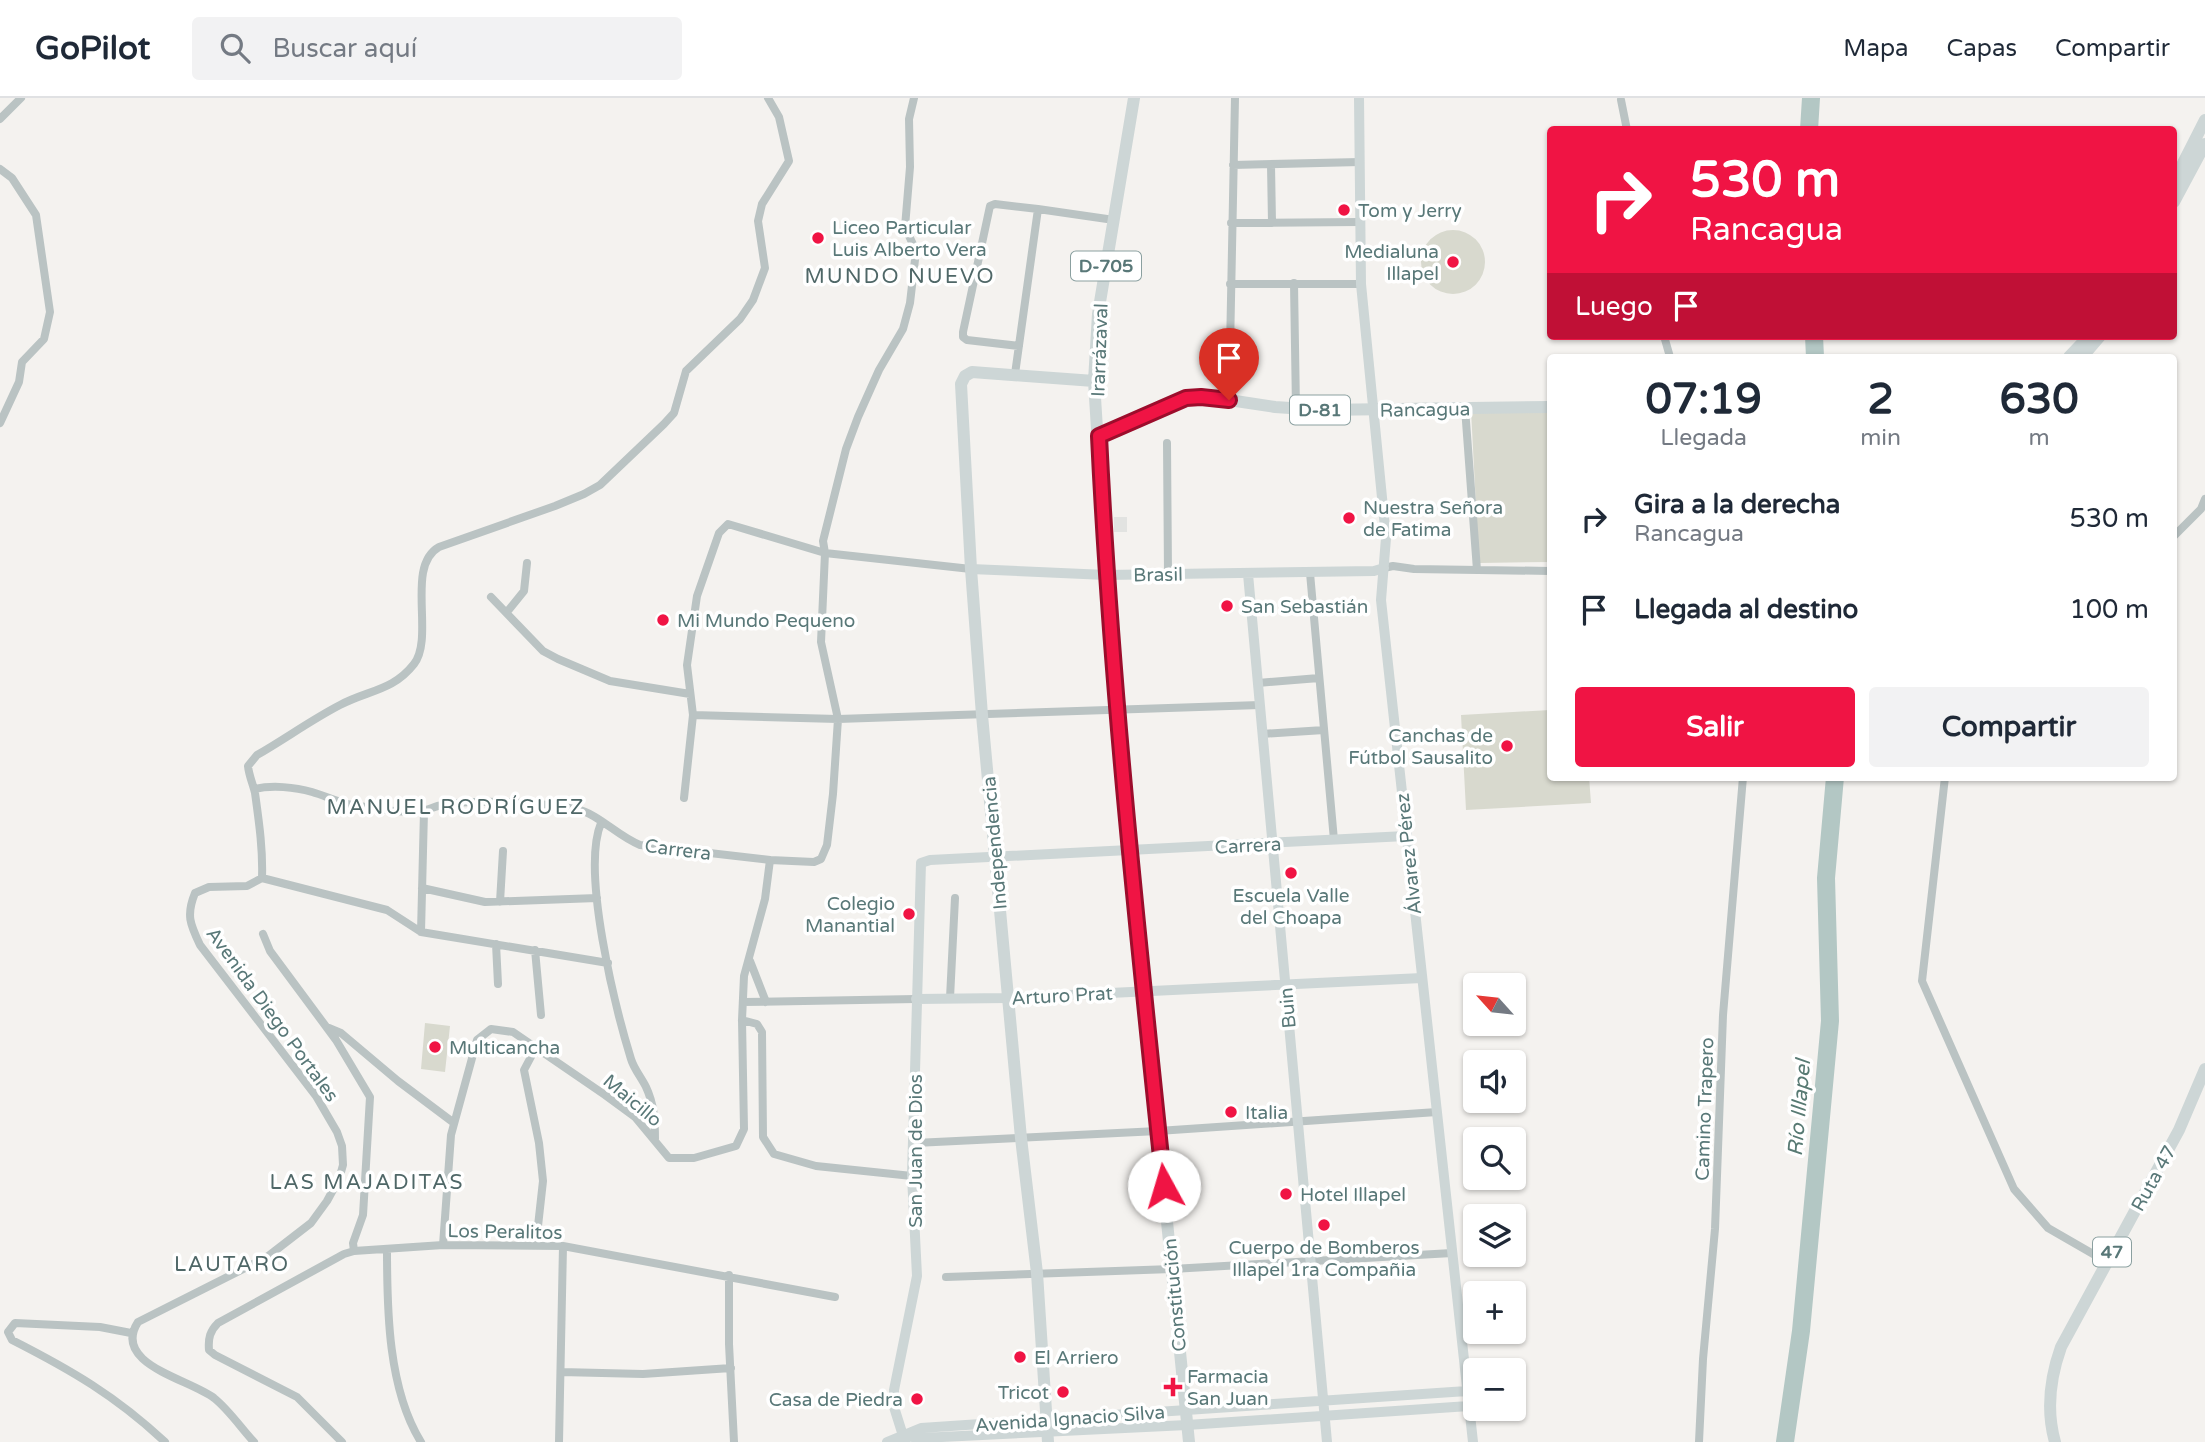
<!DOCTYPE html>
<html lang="es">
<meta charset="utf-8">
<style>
:root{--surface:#fff;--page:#f2f2f3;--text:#1f2937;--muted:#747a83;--line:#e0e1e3;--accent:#f01444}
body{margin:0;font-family:"Varela Round",sans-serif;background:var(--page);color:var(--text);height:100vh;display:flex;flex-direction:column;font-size:26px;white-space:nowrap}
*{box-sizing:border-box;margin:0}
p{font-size:23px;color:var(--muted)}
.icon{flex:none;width:38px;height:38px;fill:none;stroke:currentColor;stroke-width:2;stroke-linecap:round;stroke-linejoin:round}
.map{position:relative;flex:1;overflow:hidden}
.drawer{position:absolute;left:1547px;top:256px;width:630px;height:427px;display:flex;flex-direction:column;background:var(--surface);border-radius:7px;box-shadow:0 2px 5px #0004}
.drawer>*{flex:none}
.hud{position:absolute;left:1547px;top:28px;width:630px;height:214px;border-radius:7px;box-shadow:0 2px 5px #0004;background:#f01444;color:#fff;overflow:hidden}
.needle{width:46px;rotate:297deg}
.fabs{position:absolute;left:1463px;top:875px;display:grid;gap:14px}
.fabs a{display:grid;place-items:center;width:63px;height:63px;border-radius:7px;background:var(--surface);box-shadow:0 2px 5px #0004;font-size:35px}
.pin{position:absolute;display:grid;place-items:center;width:60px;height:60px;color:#fff;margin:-72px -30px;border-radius:50% 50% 50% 0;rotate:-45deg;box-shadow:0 0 7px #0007}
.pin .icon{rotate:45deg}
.me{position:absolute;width:77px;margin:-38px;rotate:354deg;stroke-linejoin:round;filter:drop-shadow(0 0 5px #0008)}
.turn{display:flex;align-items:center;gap:24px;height:147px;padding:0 28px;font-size:32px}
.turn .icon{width:91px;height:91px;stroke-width:2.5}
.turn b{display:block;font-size:49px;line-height:60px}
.then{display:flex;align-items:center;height:66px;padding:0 28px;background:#0003;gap:14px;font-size:26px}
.eta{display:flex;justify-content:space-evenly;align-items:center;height:119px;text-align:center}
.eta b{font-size:42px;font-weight:700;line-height:49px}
.button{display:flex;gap:14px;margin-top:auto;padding:14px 28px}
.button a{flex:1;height:80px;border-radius:7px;background:var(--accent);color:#fff;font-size:28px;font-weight:700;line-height:80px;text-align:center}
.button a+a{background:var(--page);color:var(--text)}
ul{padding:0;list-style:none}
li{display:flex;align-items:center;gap:21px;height:91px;padding:0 28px}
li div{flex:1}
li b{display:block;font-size:26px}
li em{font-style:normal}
header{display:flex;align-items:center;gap:42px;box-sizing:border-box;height:98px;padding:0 35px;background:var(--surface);border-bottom:2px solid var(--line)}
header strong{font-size:33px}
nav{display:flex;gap:38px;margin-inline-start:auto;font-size:24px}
.search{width:490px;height:63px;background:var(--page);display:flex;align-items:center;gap:18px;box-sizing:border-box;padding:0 24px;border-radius:7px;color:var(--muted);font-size:26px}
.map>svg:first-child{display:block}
</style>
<header>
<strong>GoPilot</strong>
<div class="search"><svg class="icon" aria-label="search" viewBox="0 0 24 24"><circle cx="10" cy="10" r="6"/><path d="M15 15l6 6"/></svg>Buscar aquí</div>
<nav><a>Mapa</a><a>Capas</a><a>Compartir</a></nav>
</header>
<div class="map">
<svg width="2205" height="1344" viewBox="0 0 2205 1344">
<rect width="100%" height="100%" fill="#f4f2ef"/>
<!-- built -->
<path fill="#e2e3e1" d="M1114,419H1127V434H1114Z"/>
<!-- green -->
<path fill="#d8d9ce" d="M1421 164a32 32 0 1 1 64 0a32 32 0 1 1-64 0Z
M1471,312H1550V464L1479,465Z
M1550,612V679H1589L1591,705L1466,712L1461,617Z
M425,925L450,928L445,974L421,971Z"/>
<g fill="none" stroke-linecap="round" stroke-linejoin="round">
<!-- river -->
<path stroke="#b3c7c4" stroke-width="18" d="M1809,32L1811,0
M1814,238L1815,259
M1785,1344L1801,1233L1830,923L1826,780L1835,679"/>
<!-- street -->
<path stroke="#bac3c3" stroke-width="8" d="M1621,2L1627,32
M0,21L21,0
M1233,67L1360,64
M1271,67L1272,125
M0,71L12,80L36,117L50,214L44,241L22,264L19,284L0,325
M1231,125L1359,124
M1294,185L1296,311
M1230,186H1361
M1664,238L1670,259
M1019,248L967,242L963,239V234L990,108L995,106L1038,111
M1015,276L1038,111L1114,122
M1229,302L1235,0
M1465,310L1477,472
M1167,345L1168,476
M2174,438L2201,411L2205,401
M1384,470L1393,468L1414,471L1550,473
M1310,475L1334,742
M491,499L543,553L558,561L610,583L690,596
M507,514L524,493L527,465
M1258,585L1319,580
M693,617L838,621L1260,607
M1262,636L1324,632
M1945,679L1922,883L2014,1091L2048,1130L2107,1164
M254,691C272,687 295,689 312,694C326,698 339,705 353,707C374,710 400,716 422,713C429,712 435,708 442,707C474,701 544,704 576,711C599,716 617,738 640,747L770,762L814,764L821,761L827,747L833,696L838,621L821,544L825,455L823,443L846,351L858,319L879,272L903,231L910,205L916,153L905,129L910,69L909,21L914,0
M684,700L693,617L687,567L697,498L719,435L728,426L825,455L971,471
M601,725C581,773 615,909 631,961C634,971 641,979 646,989C654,1006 655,1022 655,1041
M262,780C263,751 259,724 255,695C253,686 249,678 248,668L257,657C285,641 311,622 340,607C368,592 393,593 414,566C435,539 405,468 439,449L555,408L584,396L600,387L664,326L674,315L686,273L740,221L753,202L765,170L758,123L762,106L789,63L779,19L768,0
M422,790L485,804L597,800
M500,804L503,753
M421,834L424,713
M263,836L270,853L336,942L370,999L363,1117L353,1145L354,1153
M496,846L498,886
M535,852L541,917
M750,863L766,904
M950,900L955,800
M743,904L916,901
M742,922L757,926L762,934L763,1039L774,1056L816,1068L912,1078
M329,930L341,935L398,983L454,1025
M915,1045L1158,1033L1437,1014
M536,1146L543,1083L539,1045L524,972L533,955H544
M443,1147L451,1037L477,942L491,931L513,934L605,997L635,1019L669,1060H694L736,1048L744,1031L742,922L744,878L765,801L770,762
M387,1151C387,1212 388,1291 421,1344
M729,1177V1246L734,1344
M946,1179L1172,1171L1452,1155
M131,1235L100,1229L15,1225L8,1234L12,1242C71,1272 116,1298 165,1344
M561,1274L643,1276L731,1270
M254,1344C241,1330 229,1312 214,1300C189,1281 111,1266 138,1224L267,1159L311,1125L327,1103L339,1081L343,1067L342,1048L337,1034L316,998L200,847C190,826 186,817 195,795L209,789L247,788L262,780L387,812L421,834L608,865
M342,1344L297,1299L215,1257L209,1252C208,1240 210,1233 218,1225L344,1156L354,1153L443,1147L563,1148L835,1199
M559,1344L563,1148
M1699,1344L1703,1261L1715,1131L1723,917L1743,679"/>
<!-- secondary -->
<path stroke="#cdd6d6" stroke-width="10" d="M1359,0L1361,186L1386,440L1381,502L1473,1344
M971,471L1106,477L1374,473L1384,470
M1248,476L1327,1344
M916,901L1008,900L1422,880
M904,1338L921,1340L1187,1327L1469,1308
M887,1344L921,1330L1467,1293
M905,1344L894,1309V1292L917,1178L912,1078L921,765L930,762L1406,738"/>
<!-- primary -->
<path stroke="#cdd6d6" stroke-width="12" d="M1134,0L1098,216L1094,283L1106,477L1130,753L1189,1344
M2174,83L2205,22
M2174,104L2205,46
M2069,259L2089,238
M2082,259L2100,238
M1099,338L1180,301L1209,299L1275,309L1320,312L1550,309
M1048,1344L1037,1175L1021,1040L982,617L971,471L961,286L965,278L972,274L1094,283
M2055,1344C2046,1312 2050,1280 2061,1249L2179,1032L2205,971"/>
</g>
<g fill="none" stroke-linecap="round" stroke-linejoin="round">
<defs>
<path id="route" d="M1164,1088C1138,839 1111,589 1099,338L1186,300L1201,299L1229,302"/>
</defs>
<!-- route casing -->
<use href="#route" stroke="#9c0d2c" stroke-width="18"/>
<!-- route -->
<use href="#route" stroke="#f01444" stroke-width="12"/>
</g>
<!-- markers -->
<g fill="#f01444" stroke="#fff" stroke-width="2.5">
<circle cx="1344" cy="112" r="7"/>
<circle cx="818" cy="140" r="7"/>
<circle cx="1453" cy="164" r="7"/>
<circle cx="1349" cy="420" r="7"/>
<circle cx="1227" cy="508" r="7"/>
<circle cx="663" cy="522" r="7"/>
<circle cx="1507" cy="648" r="7"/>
<circle cx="1291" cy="775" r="7"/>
<circle cx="909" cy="816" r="7"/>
<circle cx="435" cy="949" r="7"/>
<circle cx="1231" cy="1014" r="7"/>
<circle cx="1286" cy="1096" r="7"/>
<circle cx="1324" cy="1127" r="7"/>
<circle cx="1020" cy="1259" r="7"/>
<path d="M1169.5 1278.5h7v7h7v7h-7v7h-7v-7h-7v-7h7z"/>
<circle cx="1063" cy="1294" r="7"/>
<circle cx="917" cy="1301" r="7"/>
</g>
<g text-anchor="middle" stroke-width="7" stroke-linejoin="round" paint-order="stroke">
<!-- shield labels -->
<g fill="#fff" stroke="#8ba0a0" stroke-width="2">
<rect x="1071" y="153.5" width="70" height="29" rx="5"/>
<rect x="1290" y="297.5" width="60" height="29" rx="5"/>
<rect x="2093" y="1139.5" width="38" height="29" rx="5"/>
</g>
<g font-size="18" font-weight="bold" fill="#597878">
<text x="1106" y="174">D-705</text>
<text x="1320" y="318">D-81</text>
<text x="2112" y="1160">47</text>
</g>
<!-- poi labels -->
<g font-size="19" fill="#597878" stroke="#fff" text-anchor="start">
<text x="1358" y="119">Tom y Jerry</text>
<text x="832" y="136">Liceo Particular<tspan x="832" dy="22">Luis Alberto Vera</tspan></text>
<text x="1439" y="160" text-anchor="end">Medialuna<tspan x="1439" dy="22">Illapel</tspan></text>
<text x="1363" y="416">Nuestra Señora<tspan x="1363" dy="22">de Fatima</tspan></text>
<text x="1241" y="515">San Sebastián</text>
<text x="677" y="529">Mi Mundo Pequeno</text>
<text x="1493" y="644" text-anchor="end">Canchas de<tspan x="1493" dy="22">Fútbol Sausalito</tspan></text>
<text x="1291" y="804" text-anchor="middle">Escuela Valle<tspan x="1291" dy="22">del Choapa</tspan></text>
<text x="895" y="812" text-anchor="end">Colegio<tspan x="895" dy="22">Manantial</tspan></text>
<text x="449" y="956">Multicancha</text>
<text x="1245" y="1021">Italia</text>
<text x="1300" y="1103">Hotel Illapel</text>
<text x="1324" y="1156" text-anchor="middle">Cuerpo de Bomberos<tspan x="1324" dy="22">Illapel 1ra Compañia</tspan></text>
<text x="1034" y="1266">El Arriero</text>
<text x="1187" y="1285">Farmacia<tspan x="1187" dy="22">San Juan</tspan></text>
<text x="1049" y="1301" text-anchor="end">Tricot</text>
<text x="903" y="1308" text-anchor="end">Casa de Piedra</text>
</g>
<!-- street labels -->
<g font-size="19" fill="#597878" stroke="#fff">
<text transform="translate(1099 252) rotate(-88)" y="7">Irarrázaval</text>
<text transform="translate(1425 311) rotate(-1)" y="7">Rancagua</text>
<text transform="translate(1158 476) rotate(-1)" y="7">Brasil</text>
<text transform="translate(994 745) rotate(-95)" y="7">Independencia</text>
<text transform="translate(1248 747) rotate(-3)" y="7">Carrera</text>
<text transform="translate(678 751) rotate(7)" y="7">Carrera</text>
<text transform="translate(1408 756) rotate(-96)" y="7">Álvarez Pérez</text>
<text transform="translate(1062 897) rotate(-3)" y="7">Arturo Prat</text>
<text transform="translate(1287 910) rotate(-95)" y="7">Buin</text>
<text transform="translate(273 916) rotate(54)" y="7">Avenida Diego Portales</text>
<text transform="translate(633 1002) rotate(40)" y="7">Maicillo</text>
<text transform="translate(1704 1011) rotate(-88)" y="7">Camino Trapero</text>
<text transform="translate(915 1053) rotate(-90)" y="7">San Juan de Dios</text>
<text transform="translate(2153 1080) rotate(-61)" y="7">Ruta 47</text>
<text transform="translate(505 1133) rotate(1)" y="7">Los Peralitos</text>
<text transform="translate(1174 1197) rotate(-95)" y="7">Constitución</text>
<text transform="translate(1070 1320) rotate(-4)" y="7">Avenida Ignacio Silva</text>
</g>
<!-- neighbourhood labels -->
<g font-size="21" letter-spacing="2" fill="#4f6767" stroke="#fff">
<text x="900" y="185">MUNDO NUEVO</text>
<text x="456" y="716">MANUEL RODRÍGUEZ</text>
<text x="367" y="1091">LAS MAJADITAS</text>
<text x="232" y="1173">LAUTARO</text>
</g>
<!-- water labels -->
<g font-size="21" font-style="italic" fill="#587a73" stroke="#fff">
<text transform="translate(1799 1010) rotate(-85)" y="7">Río Illapel</text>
</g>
</g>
</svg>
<div class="fabs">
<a><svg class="needle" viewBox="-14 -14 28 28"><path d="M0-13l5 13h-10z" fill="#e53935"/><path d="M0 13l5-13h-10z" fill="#747a83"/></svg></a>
<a><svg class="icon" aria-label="sound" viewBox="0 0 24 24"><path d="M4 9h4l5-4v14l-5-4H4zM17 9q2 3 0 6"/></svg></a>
<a><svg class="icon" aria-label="search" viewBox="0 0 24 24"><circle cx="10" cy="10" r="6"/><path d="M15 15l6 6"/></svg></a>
<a><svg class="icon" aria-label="layers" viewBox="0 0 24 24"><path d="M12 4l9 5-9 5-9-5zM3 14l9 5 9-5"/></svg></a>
<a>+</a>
<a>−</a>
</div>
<div class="pin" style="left:1229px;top:302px;background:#d93025"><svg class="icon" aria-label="arrive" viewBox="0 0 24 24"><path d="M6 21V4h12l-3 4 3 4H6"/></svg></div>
<svg class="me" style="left:1164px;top:1088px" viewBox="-20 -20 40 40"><circle r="19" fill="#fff"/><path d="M0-13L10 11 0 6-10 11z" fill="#f01444"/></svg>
<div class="hud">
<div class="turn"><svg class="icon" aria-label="right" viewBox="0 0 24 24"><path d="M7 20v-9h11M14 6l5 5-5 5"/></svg><div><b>530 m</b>Rancagua</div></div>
<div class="then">Luego<svg class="icon" aria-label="arrive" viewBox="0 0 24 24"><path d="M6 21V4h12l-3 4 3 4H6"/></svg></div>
</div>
<section class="drawer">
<div class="eta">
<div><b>07:19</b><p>Llegada</p></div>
<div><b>2</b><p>min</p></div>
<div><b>630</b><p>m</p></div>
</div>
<ul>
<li><svg class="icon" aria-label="right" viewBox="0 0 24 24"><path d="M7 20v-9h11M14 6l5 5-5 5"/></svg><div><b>Gira a la derecha</b><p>Rancagua</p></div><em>530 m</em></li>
<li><svg class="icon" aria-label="arrive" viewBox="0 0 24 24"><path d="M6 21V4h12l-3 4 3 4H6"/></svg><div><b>Llegada al destino</b></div><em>100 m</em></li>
</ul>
<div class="button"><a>Salir</a><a>Compartir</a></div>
</section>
</div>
